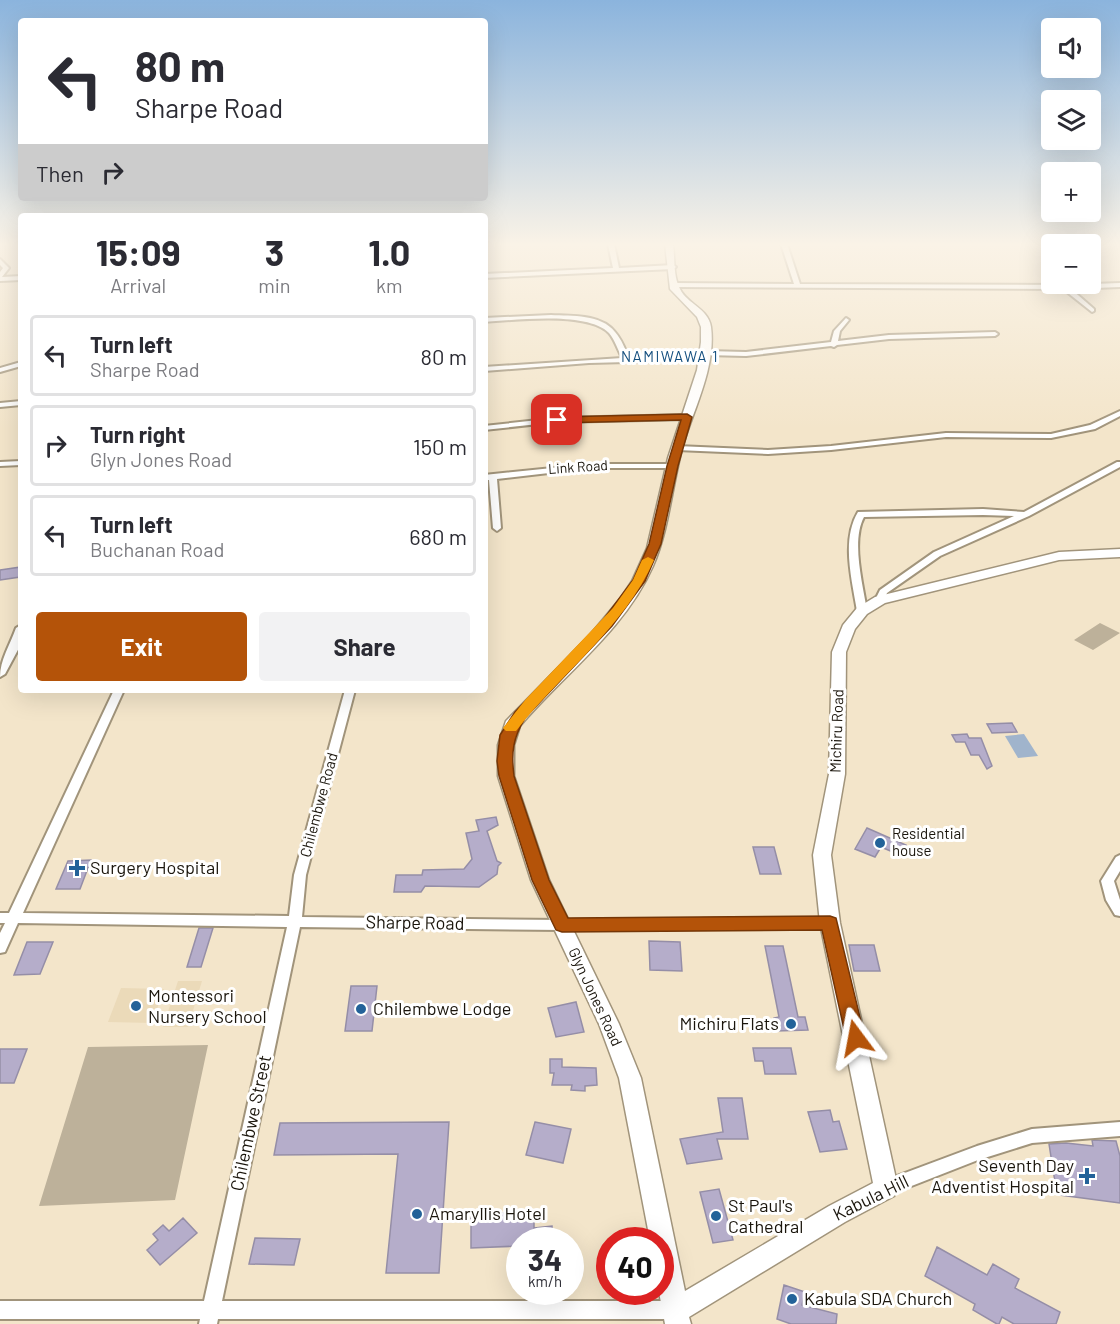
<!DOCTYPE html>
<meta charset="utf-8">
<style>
:root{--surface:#fff;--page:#f2f2f3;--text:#2b2b33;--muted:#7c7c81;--line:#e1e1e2;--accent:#b45309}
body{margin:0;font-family:Barlow,sans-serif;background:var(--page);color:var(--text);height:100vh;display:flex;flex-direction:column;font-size:22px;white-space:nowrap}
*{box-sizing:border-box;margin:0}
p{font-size:20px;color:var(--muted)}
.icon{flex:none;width:33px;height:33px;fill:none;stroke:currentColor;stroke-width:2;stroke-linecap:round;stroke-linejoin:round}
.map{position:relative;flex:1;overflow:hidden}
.panel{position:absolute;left:18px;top:213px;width:470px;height:480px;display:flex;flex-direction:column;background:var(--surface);border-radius:6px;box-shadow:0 6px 24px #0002}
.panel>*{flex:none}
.guide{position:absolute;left:18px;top:18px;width:470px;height:183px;border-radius:6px;box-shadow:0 6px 24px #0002;background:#fff;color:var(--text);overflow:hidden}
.buttons{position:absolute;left:1041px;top:18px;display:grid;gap:12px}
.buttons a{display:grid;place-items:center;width:60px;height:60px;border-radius:6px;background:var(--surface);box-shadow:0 6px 24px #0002;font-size:30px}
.speed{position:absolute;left:506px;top:1227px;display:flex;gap:12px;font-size:30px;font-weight:700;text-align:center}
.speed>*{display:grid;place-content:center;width:78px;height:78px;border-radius:50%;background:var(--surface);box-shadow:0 6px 24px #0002;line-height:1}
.speed small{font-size:15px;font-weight:400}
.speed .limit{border:9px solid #d22;background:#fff;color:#111}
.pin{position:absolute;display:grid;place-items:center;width:51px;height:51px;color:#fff;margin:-26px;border-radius:12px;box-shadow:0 3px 9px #0006}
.me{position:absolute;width:66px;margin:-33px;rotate:347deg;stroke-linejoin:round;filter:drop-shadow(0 0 4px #0008)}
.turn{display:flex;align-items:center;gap:21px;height:126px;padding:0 18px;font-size:27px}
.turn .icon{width:78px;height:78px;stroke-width:2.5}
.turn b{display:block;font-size:42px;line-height:51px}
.then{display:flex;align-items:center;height:57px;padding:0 18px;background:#0003;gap:12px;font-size:22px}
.eta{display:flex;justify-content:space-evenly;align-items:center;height:102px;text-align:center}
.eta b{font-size:36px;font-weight:700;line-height:42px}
.button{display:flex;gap:12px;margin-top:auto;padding:12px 18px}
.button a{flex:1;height:69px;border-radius:6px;background:var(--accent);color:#fff;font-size:24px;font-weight:700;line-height:69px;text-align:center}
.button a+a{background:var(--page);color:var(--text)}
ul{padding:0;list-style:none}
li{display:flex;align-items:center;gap:18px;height:81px;margin:0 12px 9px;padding:0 6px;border:3px solid var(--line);border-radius:6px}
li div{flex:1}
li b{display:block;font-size:22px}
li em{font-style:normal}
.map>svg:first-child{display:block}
</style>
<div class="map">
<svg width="1120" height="1324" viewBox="0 0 1120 1324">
<rect width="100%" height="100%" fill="#f3e5ca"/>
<!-- built -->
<path fill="#ebdab9" d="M178,981H202L188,1027H163Z
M121,988L164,989L152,1023L108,1022Z"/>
<!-- green -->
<path fill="#bdb19a" d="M1100,623L1120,633L1093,650L1074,640Z
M208,1045L175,1200L39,1206L88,1047Z"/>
<!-- water -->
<path fill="#a0b4cc" d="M1024,734L1038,756L1018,758L1005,736Z"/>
<!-- building -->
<path fill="#b5adca" stroke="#958ea7" stroke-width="1.5" d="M21,567L20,577L0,580V570Z
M1012,723L1017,732L992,733L987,724Z
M967,734L969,738H981L992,766L987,769L979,755H971L965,742H956L952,735Z
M496,817L498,825L487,831L497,861L501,863L498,866L497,874L479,887L425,886L421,892H394L396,875H422L423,870L464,869L472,859L466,833L479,831L476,820Z
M867,828L906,845L900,855L881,847L875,857L855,849Z
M753,847H774L781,874H760Z
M91,860L80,889H56L68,861Z
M199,928H213L201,967H187Z
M649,941L680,942L682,971L650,970Z
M27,942H53L40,974L14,975Z
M849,945H874L880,971H854Z
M765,946H783L798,1017H805L808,1030L776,1031L774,1018L779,1017Z
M351,986H377L372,1031H345Z
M576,1002L584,1032L556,1037L548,1008Z
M753,1048H791L796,1074H765L763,1061H755Z
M0,1049H27L14,1083H0Z
M550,1059H562V1067L596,1068L597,1085L585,1086V1091L571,1090L572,1085H552L554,1073H550Z
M718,1098H742L748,1139H717L722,1159L687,1164L680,1139L723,1132Z
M830,1110L833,1122L839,1121L847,1149L820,1152L808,1112Z
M449,1122L439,1273H386L398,1154L274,1155L280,1123Z
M535,1122L571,1129L563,1163L526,1155Z
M1092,1140L1116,1141L1120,1156V1203L1060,1195L1058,1183L1055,1182L1049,1144L1066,1143L1093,1146Z
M719,1189L733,1240L713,1243L700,1192Z
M534,1212V1228L552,1226L553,1240H519V1246L471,1248V1214Z
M183,1218L197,1233L160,1265L147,1250L158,1240L153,1234L163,1225L169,1231Z
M255,1238L300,1239L294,1265L249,1264Z
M937,1247L987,1275L993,1264L1019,1279L1015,1288L1060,1312L1056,1324H1014L1002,1317L999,1324H997L973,1310L975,1304L925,1276Z
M784,1285L805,1292L802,1305L837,1314L836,1324H791L777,1319Z"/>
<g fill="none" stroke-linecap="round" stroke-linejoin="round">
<defs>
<path id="street" d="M608,244H614L619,268L673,265L676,267L673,269L484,278V274L613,268Z
M781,244H787L800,284L1065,285L1120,283V287L1071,289L1094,309V311L1092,312L1063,289L674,287L671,285L674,283L794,284Z
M0,259L9,268L2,277L21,276V280L0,281V272L3,268L0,265Z
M551,315C572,316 601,314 615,332C622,340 625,349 629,358L704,356L708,358L704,360L589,363L484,371V367L622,358C618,350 615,340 609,333C588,311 514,320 484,322V318Z
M846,318L849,320L840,331L838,341L889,335L995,332L998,334L995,336L889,339L837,345L834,347L831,346L746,356L706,355L702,353L706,351L746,352L831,342L834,331Z
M21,362V366L0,372V368Z
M21,401V405L0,407V403Z
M1120,411V416L1095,429L1051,438L946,437L831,450L768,454L677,450L673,448L677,446L768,450L831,446L946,433L1051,434L1090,425Z
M687,415L691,417L690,419L557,422L484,430V426L557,418Z
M21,461V465L0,466V462Z
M1117,462H1120V467L1029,516L940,556L887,593L883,602L880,603L875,600L880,590L934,552L1014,516L983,515L864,517C851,541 863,585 867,611L862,614L857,611C852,580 841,540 858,512L983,509L1024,512Z
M592,464H672L676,466L672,468H592L497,479L501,528L497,531L493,528L489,480H484V475Z
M21,625L20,646L5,674L0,677C0,660 10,645 16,628Z
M114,690H124L23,913L289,916L294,875L345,690H355L306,875L302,917L562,920L830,918L835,919L837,923L835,927L830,928L562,930L300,927L222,1301H675L681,1304L684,1310L681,1316L675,1319H218L217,1324H199L200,1319H0V1301H204L287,927L18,923L5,952L0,953V933L5,923H0V913H9Z
M1120,855V871L1114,881L1120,900V916L1115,915L1106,900L1101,881L1116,857Z
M1120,1122V1136L1032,1143L978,1160L886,1196L880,1193L878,1188L880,1183L886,1180L977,1146L1032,1129Z"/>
<path id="secondary" d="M665,244H673C675,258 673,276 680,289C687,304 708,308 711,327C716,366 695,406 684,442C672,482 670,527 653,566C625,630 564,674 520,726L514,745V776L549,880L619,1024L641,1078L685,1291L829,1206L873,1183L820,923L813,855L829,774L832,652L843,625L857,608L875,597L1059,552L1120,549V557L1059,560L885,603L867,614L855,629L846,652L845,774L831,855L840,923L898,1188L894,1196L845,1222L689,1317L691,1324H665L659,1292L660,1240H650L619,1078L599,1024L531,880L498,776V745L506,721L590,635L620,599L632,581L647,548L668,458L697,370L701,342V327L697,317L670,289Z"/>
</defs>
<!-- street casing -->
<use href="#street" stroke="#a1947b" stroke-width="4"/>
<!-- secondary casing -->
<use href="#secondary" stroke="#a1947b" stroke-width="3"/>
<!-- street -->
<use href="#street" fill="#fff" fill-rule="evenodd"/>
<!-- secondary -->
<use href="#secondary" fill="#fff" fill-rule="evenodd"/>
</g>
<!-- sky -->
<linearGradient id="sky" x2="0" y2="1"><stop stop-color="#8bb4dd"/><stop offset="0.57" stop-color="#faf3e7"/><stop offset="1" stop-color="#faf3e7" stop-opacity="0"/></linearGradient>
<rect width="1120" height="429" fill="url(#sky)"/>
<!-- route -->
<path fill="#b45309" stroke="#753606" stroke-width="1.5" d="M687,414L692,417L678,466L661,544L645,581L612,626L525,718C513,738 511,752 514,776L549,880L568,918L830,916L836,918L865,1038L863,1044L856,1046L849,1044L846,1038L822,930L562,932L556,930L532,880L499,776L497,761L500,735L515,712L603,620L633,580L649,544L667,466L681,420L557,423L552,420L557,417Z"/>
<!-- slow -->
<path fill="#f59e0b" d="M648,557L654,560C625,627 560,674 516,731H506L503,728L526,699L613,608L633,580L642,560Z"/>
<!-- markers -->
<g fill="#236299" stroke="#fff" stroke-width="2">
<circle cx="880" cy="843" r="6"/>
<path d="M74 859h6v6h6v6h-6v6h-6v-6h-6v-6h6z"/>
<circle cx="136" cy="1006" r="6"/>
<circle cx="361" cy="1009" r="6"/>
<circle cx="791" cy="1024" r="6"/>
<path d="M1084 1167h6v6h6v6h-6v6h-6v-6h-6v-6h6z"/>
<circle cx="417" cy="1214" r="6"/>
<circle cx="716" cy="1216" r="6"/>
<circle cx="792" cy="1299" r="6"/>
</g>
<g text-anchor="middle" stroke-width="6" stroke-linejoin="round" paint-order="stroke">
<!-- far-street labels -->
<g font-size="14" fill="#1a150c" stroke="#fff">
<text transform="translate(578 467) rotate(-4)" y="5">Link Road</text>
</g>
<!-- far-quarter labels -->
<g font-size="15" letter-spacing="1.5" fill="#134e7e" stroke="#fff">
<text x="670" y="362">NAMIWAWA 1</text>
</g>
<!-- street labels -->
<g font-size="15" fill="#1a150c" stroke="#fff">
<text transform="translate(837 731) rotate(-88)" y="5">Michiru Road</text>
<text transform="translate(319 805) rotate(-75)" y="5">Chilembwe Road</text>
<text transform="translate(595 997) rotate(65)" y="5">Glyn Jones Road</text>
</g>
<!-- poi labels -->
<g font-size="15" fill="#1a150c" stroke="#fff" text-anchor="start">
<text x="892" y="839">Residential<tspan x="892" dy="17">house</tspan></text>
</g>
<!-- near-poi labels -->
<g font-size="18" fill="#1a150c" stroke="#fff" text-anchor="start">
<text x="90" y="874">Surgery Hospital</text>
<text x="148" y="1002">Montessori<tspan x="148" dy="21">Nursery School</tspan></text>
<text x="373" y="1015">Chilembwe Lodge</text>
<text x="779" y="1030" text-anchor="end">Michiru Flats</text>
<text x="1074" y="1172" text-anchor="end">Seventh Day<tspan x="1074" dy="21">Adventist Hospital</tspan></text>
<text x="728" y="1212">St Paul's<tspan x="728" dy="21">Cathedral</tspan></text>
<text x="429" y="1220">Amaryllis Hotel</text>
<text x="804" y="1305">Kabula SDA Church</text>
</g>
<!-- near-street labels -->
<g font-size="18" fill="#1a150c" stroke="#fff">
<text transform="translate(415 923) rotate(1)" y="6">Sharpe Road</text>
<text transform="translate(251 1123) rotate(-78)" y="6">Chilembwe Street</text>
<text transform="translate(871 1198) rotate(-26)" y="6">Kabula Hill</text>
</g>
</g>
</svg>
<div class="buttons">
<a><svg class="icon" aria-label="sound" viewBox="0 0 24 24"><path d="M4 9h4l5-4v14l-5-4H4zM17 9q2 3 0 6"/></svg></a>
<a><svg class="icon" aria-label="layers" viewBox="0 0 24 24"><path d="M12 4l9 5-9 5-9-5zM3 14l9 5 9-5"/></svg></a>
<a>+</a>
<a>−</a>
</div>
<div class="speed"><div>34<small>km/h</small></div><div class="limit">40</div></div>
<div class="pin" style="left:557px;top:420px;background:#d93025"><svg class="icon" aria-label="arrive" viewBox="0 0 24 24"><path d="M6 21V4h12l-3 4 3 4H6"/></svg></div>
<svg class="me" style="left:856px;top:1038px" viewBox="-20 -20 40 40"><path d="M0-17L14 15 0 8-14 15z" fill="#b45309" stroke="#fff" stroke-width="4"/></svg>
<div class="guide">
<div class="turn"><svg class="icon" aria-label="left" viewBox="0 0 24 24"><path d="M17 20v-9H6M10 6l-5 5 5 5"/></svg><div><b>80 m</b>Sharpe Road</div></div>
<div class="then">Then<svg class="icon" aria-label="right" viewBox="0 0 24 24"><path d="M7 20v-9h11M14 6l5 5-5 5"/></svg></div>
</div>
<section class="panel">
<div class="eta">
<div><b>15:09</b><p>Arrival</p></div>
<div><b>3</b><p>min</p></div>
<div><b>1.0</b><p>km</p></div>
</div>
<ul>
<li><svg class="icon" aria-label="left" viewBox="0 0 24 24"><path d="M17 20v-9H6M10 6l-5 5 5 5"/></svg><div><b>Turn left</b><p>Sharpe Road</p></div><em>80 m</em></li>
<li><svg class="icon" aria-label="right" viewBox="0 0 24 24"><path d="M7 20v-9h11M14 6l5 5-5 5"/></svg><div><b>Turn right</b><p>Glyn Jones Road</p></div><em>150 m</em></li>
<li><svg class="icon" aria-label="left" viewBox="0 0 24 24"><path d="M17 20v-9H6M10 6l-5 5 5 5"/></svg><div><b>Turn left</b><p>Buchanan Road</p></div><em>680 m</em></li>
</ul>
<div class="button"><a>Exit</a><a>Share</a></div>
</section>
</div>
